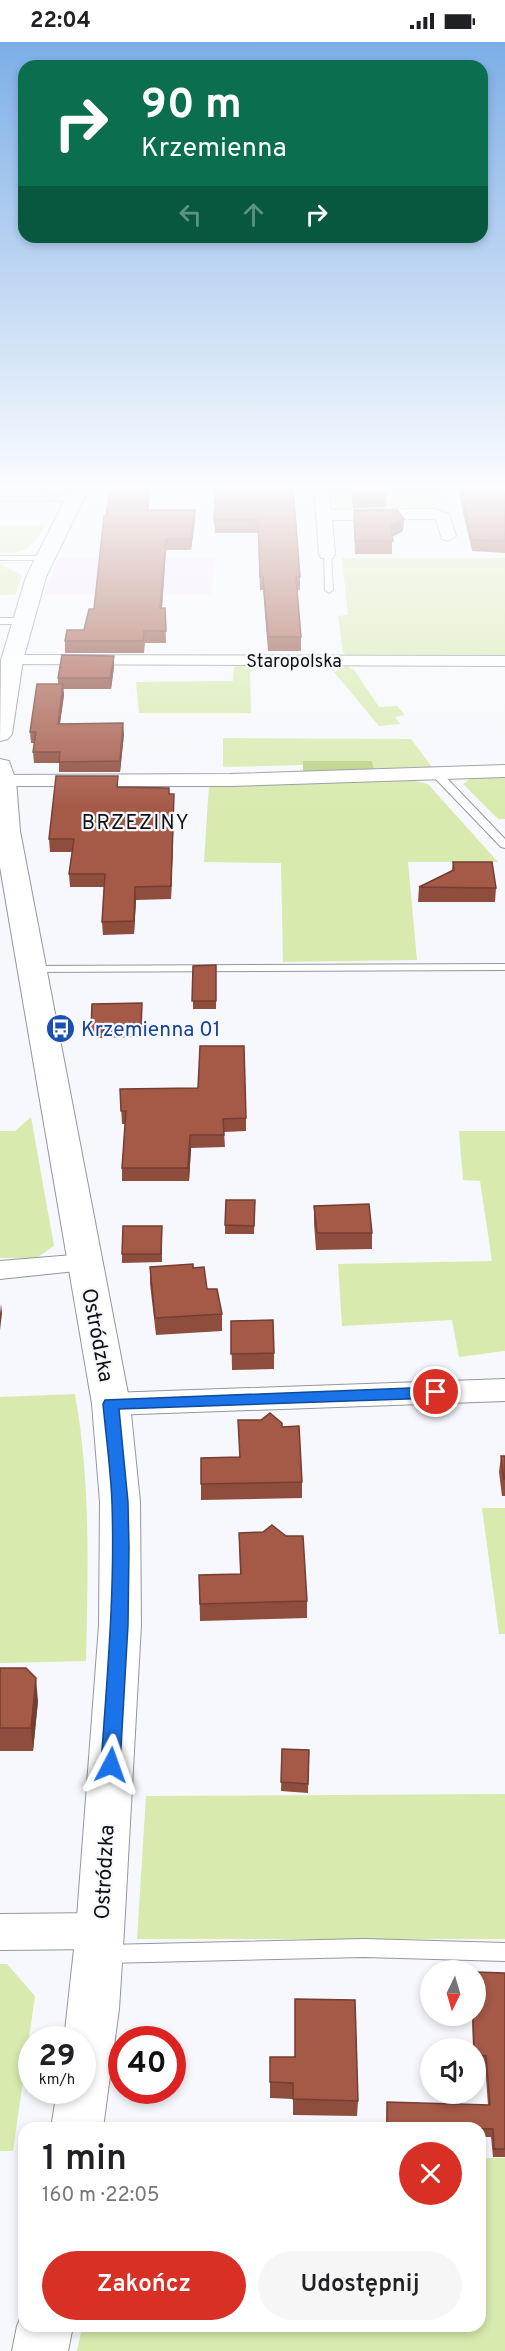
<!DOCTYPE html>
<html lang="pl">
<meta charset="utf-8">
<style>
:root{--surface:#fff;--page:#f6f6f6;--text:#202124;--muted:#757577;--accent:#d93025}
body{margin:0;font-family:Overpass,sans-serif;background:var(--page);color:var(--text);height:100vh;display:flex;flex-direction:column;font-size:22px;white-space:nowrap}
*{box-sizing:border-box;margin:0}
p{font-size:20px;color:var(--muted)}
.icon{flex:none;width:33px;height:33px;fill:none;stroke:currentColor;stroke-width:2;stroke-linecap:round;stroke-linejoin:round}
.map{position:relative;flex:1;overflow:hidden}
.details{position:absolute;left:18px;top:2080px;width:468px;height:210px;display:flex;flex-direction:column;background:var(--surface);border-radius:18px;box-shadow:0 3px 9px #0003}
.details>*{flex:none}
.banner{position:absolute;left:18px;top:18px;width:470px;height:183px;border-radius:18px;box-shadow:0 3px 9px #0003;background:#0b6e4f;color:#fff;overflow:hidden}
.needle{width:39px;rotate:185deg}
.fabs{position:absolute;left:420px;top:1918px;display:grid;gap:12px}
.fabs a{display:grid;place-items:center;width:66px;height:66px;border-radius:50%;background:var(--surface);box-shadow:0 3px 9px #0003;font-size:30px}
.speed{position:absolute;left:18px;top:1984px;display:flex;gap:12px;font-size:30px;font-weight:700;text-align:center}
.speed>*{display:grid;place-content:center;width:78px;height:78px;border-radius:50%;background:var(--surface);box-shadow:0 3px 9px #0003;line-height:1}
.speed small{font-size:15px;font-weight:400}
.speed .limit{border:9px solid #d22;background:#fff;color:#111}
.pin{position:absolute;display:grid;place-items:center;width:51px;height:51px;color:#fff;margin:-26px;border:3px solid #fff;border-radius:50%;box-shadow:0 2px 6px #0007}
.me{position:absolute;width:66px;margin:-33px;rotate:4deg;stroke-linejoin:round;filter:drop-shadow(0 0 4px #0008)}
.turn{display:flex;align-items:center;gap:21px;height:126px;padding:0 24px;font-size:27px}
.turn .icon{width:78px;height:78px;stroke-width:2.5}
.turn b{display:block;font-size:42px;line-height:51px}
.lanes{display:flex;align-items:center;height:57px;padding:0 24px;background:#0003;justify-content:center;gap:30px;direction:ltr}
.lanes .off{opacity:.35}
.round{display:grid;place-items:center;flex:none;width:63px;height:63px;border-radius:32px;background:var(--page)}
.summary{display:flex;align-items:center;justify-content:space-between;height:102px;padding:0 24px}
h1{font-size:36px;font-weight:600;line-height:45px}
.action{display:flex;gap:12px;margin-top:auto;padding:12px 24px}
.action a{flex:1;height:69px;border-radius:36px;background:var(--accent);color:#fff;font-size:24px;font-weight:600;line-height:69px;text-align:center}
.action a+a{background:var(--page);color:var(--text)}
.status{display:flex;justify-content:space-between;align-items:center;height:42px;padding:0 30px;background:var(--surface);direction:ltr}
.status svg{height:16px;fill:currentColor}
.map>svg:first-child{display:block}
</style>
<div class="status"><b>22:04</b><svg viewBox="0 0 49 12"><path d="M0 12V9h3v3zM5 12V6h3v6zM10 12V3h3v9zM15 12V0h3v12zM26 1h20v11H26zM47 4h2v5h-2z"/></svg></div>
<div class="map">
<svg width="505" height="2309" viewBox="0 0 505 2309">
<rect width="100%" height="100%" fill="#f6f8fd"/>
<!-- commercial -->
<path fill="#f5e8fc" d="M58,516H215L211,553H45Z"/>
<!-- green -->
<path fill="#d8eaad" d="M334,452H439L443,470H344L336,468Z
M0,483H46C31,505 28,512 0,511Z
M342,516H505V615H352L343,611L338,574L348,573Z
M0,522L22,533L15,553H0Z
M234,624H265L250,630L251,671H139L136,640L233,639Z
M347,624L355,629L379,665L397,664L405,673L395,675L400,682L379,684L334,630Z
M223,696L411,697L432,725L374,727L372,719H303V723L223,725Z
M472,735H505V777H498L463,742Z
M402,736L428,742L498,820H408L417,918L283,920L281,821L204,820L209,742Z
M31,1075L54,1204L36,1216H0V1089H15Z
M459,1089H505V1309L459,1315L452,1278L342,1284L338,1222L492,1219L480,1139L463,1138Z
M75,1352C91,1443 88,1528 86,1619L0,1621V1355Z
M482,1466H505V1592H499Z
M505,1752V1897H137L146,1754Z
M0,1922H7L35,1954L13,2109H0Z
M480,2116H505V2309H77L82,2285L480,2284Z"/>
<!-- forest -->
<path fill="#bcd184" d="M303,719H372L374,727L303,730Z"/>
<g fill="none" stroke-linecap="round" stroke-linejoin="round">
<defs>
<path id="lane" d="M77,454V458H74L0,459V455Z
M324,510L331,512L333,548L329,551L325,548Z
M0,514H44L48,516L44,518H0Z
M0,576H23L27,579L23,582H0Z
M434,726L438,727L505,797V806L501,805L430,731L429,729Z
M505,922V928L31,930L25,927L31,924Z
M364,1897L505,1901V1919L364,1915L106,1921L99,1918L96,1912L99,1906L106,1903Z"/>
<path id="street" d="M314,446H328L331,468L434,467L449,472L456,494L448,499L442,497L436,478L433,477L332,478L335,512L333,516H321L319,512Z
M12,613L505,614V624L6,622L3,618L6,614Z
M505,723V735L230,744H0V734L4,733L230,732Z
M85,1212L95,1215L99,1221L95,1227L0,1237V1219Z
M505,1337V1359L111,1373L100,1370L96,1362L100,1354L111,1351Z
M100,1871L114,1876L119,1889L114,1902L100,1907L0,1908V1872Z"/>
<path id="secondary" d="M71,446H89L46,535L23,618L12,692L8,697L0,699L1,618L26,535Z
M0,717L9,719L16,739L20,789L130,1362L140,1460L141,1583L124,1889L119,1967L103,2086H51L57,2049H82V1998H64L76,1889L99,1583L100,1460L92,1362L0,825Z
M24,2268V2284H73L68,2309H12L17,2284Z"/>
</defs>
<!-- lane casing -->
<use href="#lane" stroke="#9497a0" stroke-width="2"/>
<!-- street casing -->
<use href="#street" stroke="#9497a0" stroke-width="2"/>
<!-- secondary casing -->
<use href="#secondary" stroke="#9497a0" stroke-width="2"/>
<!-- lane -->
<use href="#lane" fill="#fff" fill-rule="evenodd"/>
<!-- street -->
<use href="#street" fill="#fff" fill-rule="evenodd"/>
<!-- secondary -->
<use href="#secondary" fill="#fff" fill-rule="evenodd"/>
</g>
<!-- wall -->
<path fill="#8e4d3d" d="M293,446L300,535V548H297L301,595V609H268L263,548H260L258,491H215L214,478Z
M351,446H382L387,452L386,465L353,466Z
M460,446H505V511L472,509L460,457Z
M149,468H195V479L191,508H166L162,566H165L166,601H145L144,611H65V599L84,588L94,567L106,474Z
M354,468L404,477L403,489L392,495V512H355Z
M114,625L111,647H63L64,653L60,682L124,692L120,730H59V721H34L33,710L35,701H31L30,690L58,642V636Z
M118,734V745L169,746V752L174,764L171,857L136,858L134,892L103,893L102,880L104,845H70L69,832L72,810H50L49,797Z
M453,820L496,846L495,860H418L419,845L452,828Z
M216,923V967H193V924Z
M142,969V995L92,996L91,988Z
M120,1047L246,1076V1089L224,1090L225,1105L191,1106L189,1139H122V1126L125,1082H122Z
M255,1158L254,1192H225V1183Z
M314,1164L372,1191V1207L316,1208L314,1181Z
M162,1193V1220L122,1221V1212Z
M150,1225L193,1226L222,1272V1289L156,1293L150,1242Z
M231,1279L274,1311V1327L232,1328Z
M238,1378L282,1385L302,1440V1456L201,1458V1416L240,1415Z
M501,1414H505V1454H502L499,1430Z
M239,1491L307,1559V1576L200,1579L199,1533L240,1532Z
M0,1626L38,1659L33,1709H0Z
M282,1707L309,1708L308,1751L281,1749Z
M505,1931V2115H493L491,2095H480V2086H386L387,2060L488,2063L485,2022H476V2007H473L472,1974H476Z
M295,1957L358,2059L357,2074L293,2073V2057L270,2056V2015H295Z"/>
<!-- shaded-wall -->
<path fill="#743e32" d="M150,446H151L147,479V468Z
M195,468V479L191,508V497Z
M404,477L403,489L390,496L391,484Z
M166,497V508L161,578L160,566Z
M114,614V625L111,647L110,636Z
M63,642L64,653L58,693V682Z
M123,681L124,692L120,730V719Z
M174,752V764L171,857V844Z
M135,845L136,858L134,892V879Z
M190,1093L191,1106L189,1139L188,1126Z
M1,1262L2,1271L0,1288V1272Z
M36,1636L38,1659L33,1709L31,1686Z"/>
<!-- building -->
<path fill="#a55947" stroke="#743e32" stroke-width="1.5" d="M110,446H150L147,468H195L191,497H166L160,566H165L166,589H144L143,599H65L67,588H84L89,567H94L104,474H106Z
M216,446H293L300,535H296L301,595H268L263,535H260L258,478H214Z
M352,446H382L387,452H353Z
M461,446H505V499L472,498Z
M354,468H397L404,477L391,484L393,499H355Z
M62,613L114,614L110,636H58Z
M37,642H63L58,682L123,681L120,719L59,720L60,710H33L36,690H30Z
M56,734H118L117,745L169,746V752H174L171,844L135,845L134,879L102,880L105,832H69L74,797H49Z
M453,820H492L496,846L419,845L454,828Z
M216,923V959H192L193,924Z
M142,961L141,987L91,988L92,962Z
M200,1004H244L246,1076L223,1077L224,1093H190L188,1126H122L126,1069H121L120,1047L198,1046Z
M226,1158H255L254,1184L225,1183Z
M369,1162L372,1191H317L314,1164Z
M123,1184H162L161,1212H122Z
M193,1222V1226L204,1225L207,1247H217L222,1272L155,1276L150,1225Z
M273,1278L274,1311L231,1312V1279Z
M270,1371L282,1381V1385L299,1384L302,1440L201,1442V1416L240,1415L238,1378H261Z
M501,1414H505V1437H504Z
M272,1483L286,1494H303L307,1559L200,1562L199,1533L241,1532L239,1491L263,1490Z
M0,1626H26L36,1636L31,1686H0Z
M282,1707L309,1708L308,1742L281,1740Z
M476,1930L505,1931V2107H494L493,2087L387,2085V2060L490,2063L486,2014L476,2013V2007H474L473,1974H476Z
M295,1957L355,1958L358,2059L293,2057V2041L270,2040V2015H295Z"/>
<!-- sky -->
<linearGradient id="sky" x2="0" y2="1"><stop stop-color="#7caee7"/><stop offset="0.58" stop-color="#fbfcfe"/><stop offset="1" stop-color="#fbfcfe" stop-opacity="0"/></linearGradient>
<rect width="505" height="769" fill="url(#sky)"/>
<!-- route -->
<path fill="#1a73e8" stroke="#114b97" stroke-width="1.5" d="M436,1345L442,1346L444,1350L442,1354L436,1356L119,1367L128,1460L129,1506L128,1583L120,1723L117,1728L111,1730L104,1728L101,1723C107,1636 115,1549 112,1462C111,1429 106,1395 103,1362L105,1358Z"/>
<!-- icons -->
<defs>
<symbol id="bus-disc" viewBox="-11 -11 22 22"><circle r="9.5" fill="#1a4fb4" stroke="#f6f8fd"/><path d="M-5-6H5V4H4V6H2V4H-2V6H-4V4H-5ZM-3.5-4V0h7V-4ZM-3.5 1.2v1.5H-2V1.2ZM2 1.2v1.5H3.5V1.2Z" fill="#fff"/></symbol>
</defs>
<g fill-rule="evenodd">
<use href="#bus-disc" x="44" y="970" width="33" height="33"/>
</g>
<g text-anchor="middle" stroke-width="4.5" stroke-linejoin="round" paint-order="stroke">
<!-- far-street labels -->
<g font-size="18" fill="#101114" stroke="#f6f8fd">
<text x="294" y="625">Staropolska</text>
</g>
<!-- far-quarter labels -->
<g font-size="20" letter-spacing="1.5" fill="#101114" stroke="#f6f8fd">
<text x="136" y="787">BRZEZINY</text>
</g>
<!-- transit labels -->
<g font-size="21" fill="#164399" stroke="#f6f8fd" text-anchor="start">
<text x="81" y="994">Krzemienna 01</text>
</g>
<!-- street labels -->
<g font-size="21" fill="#101114" stroke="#f6f8fd">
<text transform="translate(98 1293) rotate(79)" y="7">Ostródzka</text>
<text transform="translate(104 1830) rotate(-87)" y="7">Ostródzka</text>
</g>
</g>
</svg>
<div class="fabs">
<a><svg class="needle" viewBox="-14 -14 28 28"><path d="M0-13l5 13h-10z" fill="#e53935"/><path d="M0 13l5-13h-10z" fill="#757577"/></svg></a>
<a><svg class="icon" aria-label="sound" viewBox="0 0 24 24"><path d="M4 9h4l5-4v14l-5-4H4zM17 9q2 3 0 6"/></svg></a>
</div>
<div class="speed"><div>29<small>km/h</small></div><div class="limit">40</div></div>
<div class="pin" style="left:436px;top:1350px;background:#d93025"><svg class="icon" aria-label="arrive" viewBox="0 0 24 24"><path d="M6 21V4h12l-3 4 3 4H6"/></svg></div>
<svg class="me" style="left:111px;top:1723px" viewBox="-20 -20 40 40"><path d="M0-17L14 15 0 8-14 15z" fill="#1a73e8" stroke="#fff" stroke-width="4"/></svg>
<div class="banner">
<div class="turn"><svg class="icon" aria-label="right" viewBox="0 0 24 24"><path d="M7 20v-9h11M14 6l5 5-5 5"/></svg><div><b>90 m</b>Krzemienna</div></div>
<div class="lanes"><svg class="icon off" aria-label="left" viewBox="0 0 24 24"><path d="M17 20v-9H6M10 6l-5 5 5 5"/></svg><svg class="icon off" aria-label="ahead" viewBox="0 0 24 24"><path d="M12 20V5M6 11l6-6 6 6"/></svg><svg class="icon" aria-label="right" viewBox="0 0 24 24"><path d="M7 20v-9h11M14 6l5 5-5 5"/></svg></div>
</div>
<section class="details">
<div class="summary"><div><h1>1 min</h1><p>160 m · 22:05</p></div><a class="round" style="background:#d93025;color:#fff"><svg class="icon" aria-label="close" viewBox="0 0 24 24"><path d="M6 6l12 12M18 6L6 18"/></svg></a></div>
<div class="action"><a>Zakończ</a><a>Udostępnij</a></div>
</section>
</div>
